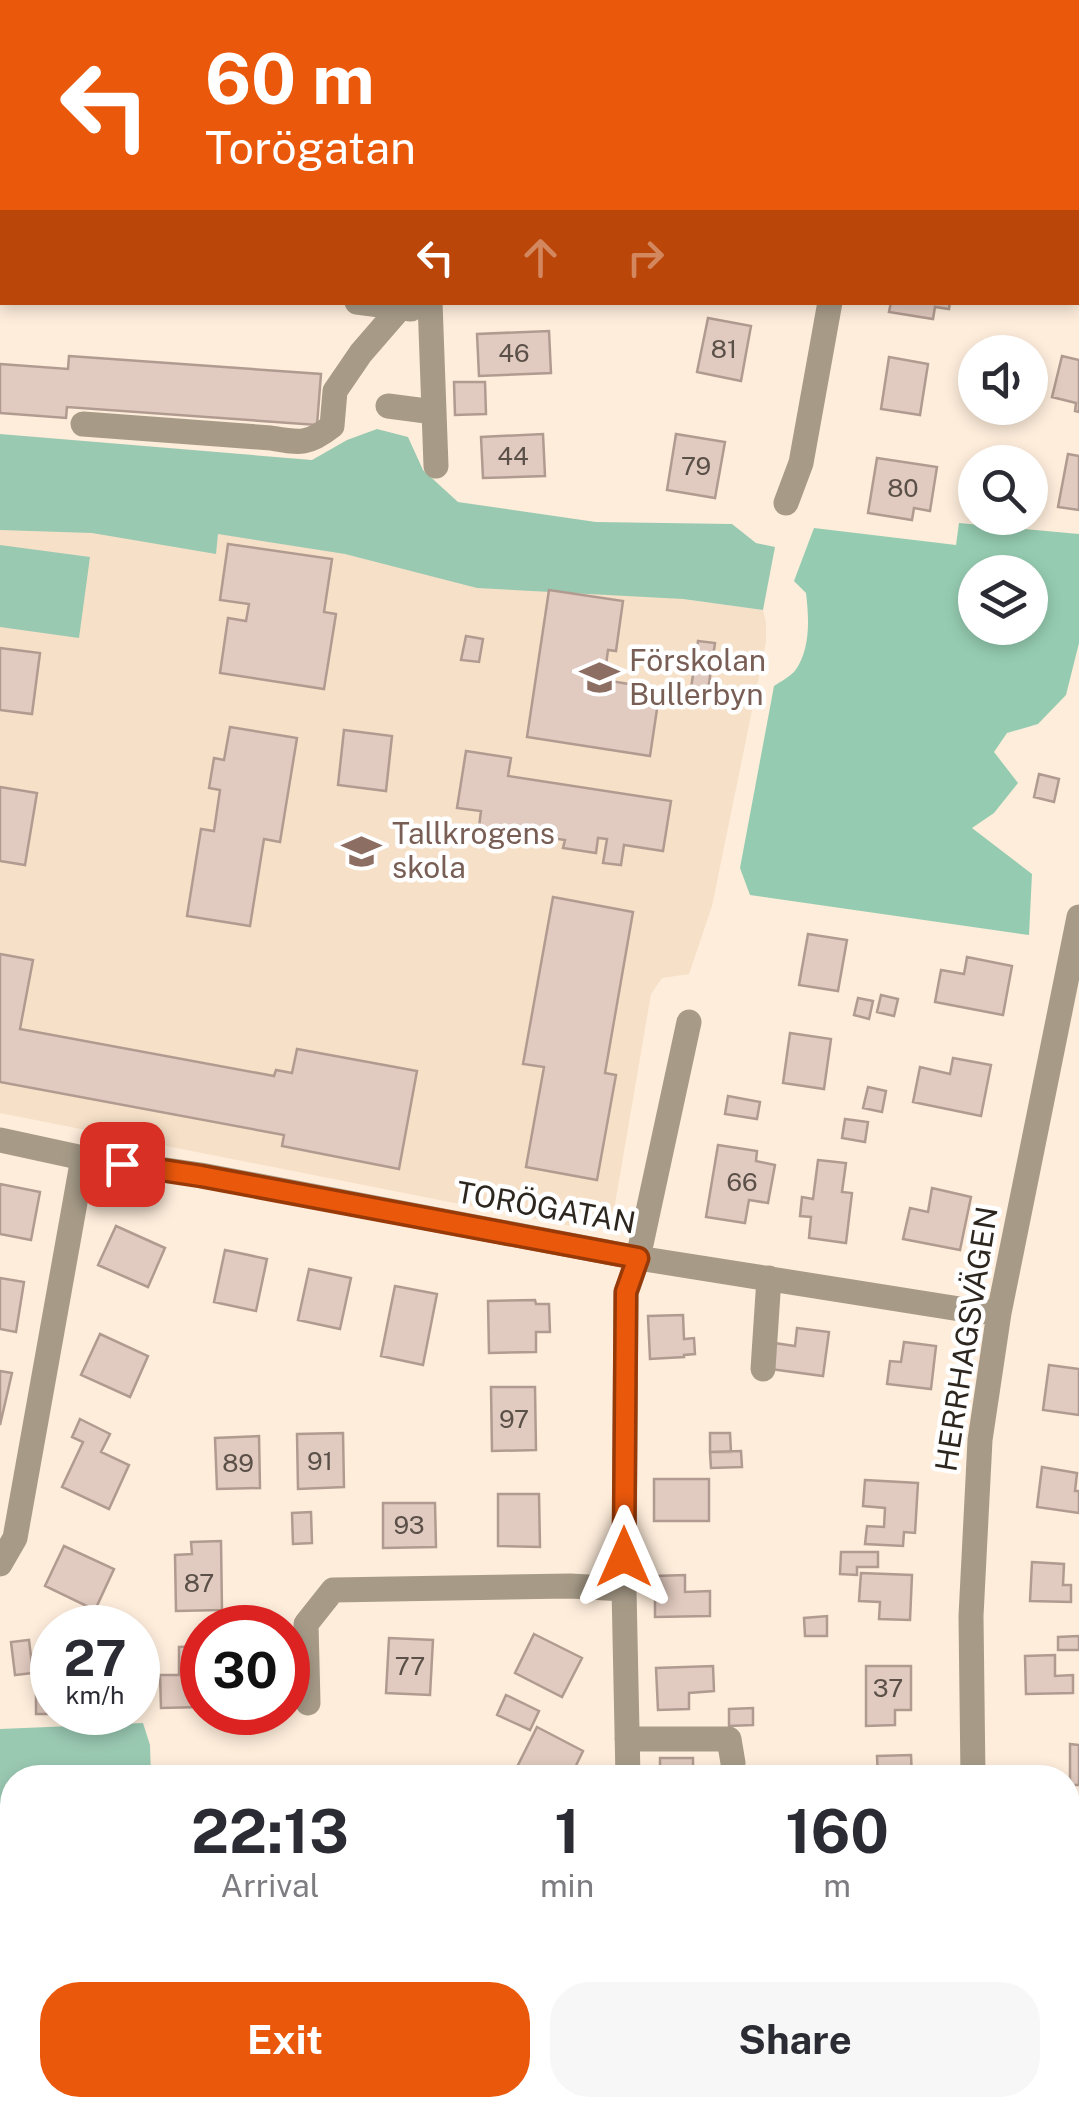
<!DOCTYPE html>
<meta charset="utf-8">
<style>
:root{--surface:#fff;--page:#f7f7f7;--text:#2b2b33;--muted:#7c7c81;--accent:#ea580c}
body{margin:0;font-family:"Public Sans",sans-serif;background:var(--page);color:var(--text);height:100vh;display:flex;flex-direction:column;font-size:38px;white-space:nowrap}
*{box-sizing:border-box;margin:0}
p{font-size:32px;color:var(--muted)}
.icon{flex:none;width:55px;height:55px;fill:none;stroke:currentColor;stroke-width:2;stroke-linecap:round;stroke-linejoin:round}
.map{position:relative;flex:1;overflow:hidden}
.drawer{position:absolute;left:0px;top:1765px;width:1080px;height:352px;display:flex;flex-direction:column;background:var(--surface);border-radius:40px 40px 0 0;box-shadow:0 5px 15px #0003}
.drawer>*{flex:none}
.guide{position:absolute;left:0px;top:0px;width:1080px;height:305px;box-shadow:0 5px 15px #0003;background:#ea580c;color:#fff;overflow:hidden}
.tools{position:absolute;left:958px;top:335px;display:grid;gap:20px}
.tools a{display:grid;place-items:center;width:90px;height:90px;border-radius:50%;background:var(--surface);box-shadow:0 5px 15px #0003;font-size:50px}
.speed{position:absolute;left:30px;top:1605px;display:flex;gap:20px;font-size:50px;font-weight:700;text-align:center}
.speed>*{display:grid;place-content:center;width:130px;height:130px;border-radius:50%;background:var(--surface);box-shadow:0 5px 15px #0003;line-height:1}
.speed small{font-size:25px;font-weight:400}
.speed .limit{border:15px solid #d22;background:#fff;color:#111}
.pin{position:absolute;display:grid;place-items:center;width:85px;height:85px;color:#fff;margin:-42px;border-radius:20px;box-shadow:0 5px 15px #0006}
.me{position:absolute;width:110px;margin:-55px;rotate:0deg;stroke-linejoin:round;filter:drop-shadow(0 0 8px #0008)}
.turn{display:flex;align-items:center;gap:35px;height:210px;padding:0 40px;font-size:45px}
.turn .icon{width:130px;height:130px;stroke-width:2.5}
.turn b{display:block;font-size:70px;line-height:85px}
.lanes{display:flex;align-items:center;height:95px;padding:0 40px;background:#0003;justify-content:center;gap:50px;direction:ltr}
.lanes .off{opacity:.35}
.eta{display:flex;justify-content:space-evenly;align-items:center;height:170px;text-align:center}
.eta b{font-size:60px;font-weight:700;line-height:70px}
.primary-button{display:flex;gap:20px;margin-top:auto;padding:20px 40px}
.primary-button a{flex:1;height:115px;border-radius:40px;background:var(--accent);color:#fff;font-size:40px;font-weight:700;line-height:115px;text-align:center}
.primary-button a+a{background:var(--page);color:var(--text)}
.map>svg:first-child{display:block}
</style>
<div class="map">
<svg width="1079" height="2117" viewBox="0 0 1079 2117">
<rect width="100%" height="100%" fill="#feeddb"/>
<!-- built -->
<path fill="#f6e0c8" d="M0,477L683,599L763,610L766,623V642L712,906L689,974L662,978L651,994L614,1210L596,1231L0,1113Z"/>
<!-- green -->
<path fill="#9ac9b2" d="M377,429L408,437L423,470L458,502L596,522L732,524L756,543L775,547L763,610L683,599L477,588L345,554L218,534L216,554L92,533L0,530V434L312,460L347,440Z
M0,545L90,557L79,638L0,627Z
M143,1723L150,1745L151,1777L12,1778V2056L0,2058V1729Z"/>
<!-- forest -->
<path fill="#95ccb1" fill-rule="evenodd" d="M959,523L1079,534V643L1066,695L1038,724L1007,733L994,752L1018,783L994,813L972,828L1032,874L1029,935L750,895L740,868L774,686C780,682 789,677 794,672C811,650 809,618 806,593L794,581L814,528L956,545ZM975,572H1030V628H975Z"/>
<!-- building -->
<path fill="#e1cabf" stroke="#b19b90" stroke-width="2.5" d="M0,6H2L0,135Z
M891,302H950L949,309L935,307L933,319L889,312Z
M708,318L751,326L741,381L697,372Z
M549,331L551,373L479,376L477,334Z
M69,356L321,374L317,425L67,407L66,418L0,413V364L68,369Z
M1062,356L1079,360V412L1075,411L1076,403L1052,397Z
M889,357L928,364L920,415L881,409Z
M454,382H485L486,414L455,415Z
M543,434L545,476L483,478L481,437Z
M676,434L725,442L715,498L667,490Z
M1068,454L1079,456V510L1058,507Z
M877,458L937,467L930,511L914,508L912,520L868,513Z
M228,544L332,559L324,612L336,614L324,689L220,673L228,618L246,621L249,604L220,600Z
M549,590L623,601L616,651L608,650L604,680L660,689L650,756L527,737Z
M466,636L483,639L479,662L461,660Z
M698,641L715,643L706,704L689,702Z
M0,648L40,653L32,714L0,710Z
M230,727L297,738L280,842L264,839L250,926L187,916L201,829L214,831L220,790L209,788L214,758L224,760Z
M344,730L392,736L386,791L338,785Z
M466,751L511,758L508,776L671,801L663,851L624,845L621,865L603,863L607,839L598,838L596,853L563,848L565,840L479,827L481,811L457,808Z
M1039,774L1059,779L1054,802L1034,797Z
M0,787L37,793L25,865L0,861Z
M553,897L633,912L605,1073L616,1075L597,1180L526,1167L544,1067L523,1064Z
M808,934L847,940L838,991L799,985Z
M0,954L33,960L20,1029L274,1076L276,1070L292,1073L297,1049L417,1071L399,1169L282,1146L284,1135L0,1082Z
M967,957L1012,966L1003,1015L935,1002L941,970L964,974Z
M881,995L898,999L894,1016L877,1012Z
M858,998L873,1001L869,1019L854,1015Z
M790,1033L831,1039L824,1089L783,1083Z
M953,1058L991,1065L981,1116L913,1102L920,1067L950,1074Z
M868,1087L886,1091L882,1112L863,1108Z
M728,1096L760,1102L757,1119L725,1114Z
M845,1119L868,1122L865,1142L842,1138Z
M718,1145L757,1151L756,1161L775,1165L768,1203L749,1200L745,1223L706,1217Z
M818,1160L846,1163L842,1192L852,1193L846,1243L809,1238L811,1217L800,1216L802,1197L813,1199Z
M0,1184L40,1192L31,1240L0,1234Z
M932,1188L971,1197L960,1250L903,1239L910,1208L928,1212Z
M116,1226L165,1248L148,1287L98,1265Z
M225,1250L267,1259L256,1311L214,1302Z
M309,1269L351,1278L340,1329L298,1320Z
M0,1278L24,1282L16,1332L0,1329Z
M395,1286L437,1294L423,1365L381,1356Z
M535,1300L536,1304H549L550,1332H536V1352L489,1353L488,1301Z
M683,1315L684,1339L694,1338L695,1354L684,1355V1357L650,1359L648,1316Z
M797,1328L829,1332L823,1376L770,1369L774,1343L795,1346Z
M100,1334L148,1356L130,1397L81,1375Z
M904,1342L936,1346L931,1389L887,1384L890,1361L901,1362Z
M1049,1365L1079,1369V1415L1043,1410Z
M0,1371L12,1373L0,1425Z
M491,1387H535L536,1450L492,1451Z
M80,1419L110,1434L101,1452L129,1465L109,1509L62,1487L83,1442L72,1437Z
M343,1433L344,1487L298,1489L297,1434Z
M710,1433H730L731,1452H710Z
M259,1436L260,1488L217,1489L215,1438Z
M741,1451L742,1467L711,1468L710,1452Z
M1042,1467L1077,1473L1075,1491H1079V1513L1037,1507Z
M654,1479H709V1521H654Z
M865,1480L918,1483L915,1533L904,1532L903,1546L865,1544L867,1526L884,1527L885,1508L863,1506Z
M498,1494H539L540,1547L498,1546Z
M383,1503H435L436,1547L383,1548Z
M311,1512L312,1543L293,1544L292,1513Z
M221,1541L222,1610L176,1611L175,1555L192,1554L191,1542Z
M64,1546L114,1569L95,1610L45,1586Z
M841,1552H878V1567H857V1575L840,1574Z
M1032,1562L1064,1564L1063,1585H1071V1602L1030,1601Z
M861,1573L912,1575L910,1620L879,1619L880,1602L859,1601Z
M685,1575V1592L710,1591V1616L655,1617V1576Z
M827,1616V1636H805L804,1618Z
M534,1634L582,1658L562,1697L515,1673Z
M1079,1636V1650H1058V1637Z
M389,1638L433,1640L430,1695L386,1693Z
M29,1640L33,1673L15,1675L11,1642Z
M202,1646V1707L161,1708L160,1675H179V1647Z
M1055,1655V1676L1073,1675V1693L1026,1694L1025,1656Z
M36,1666H52V1712L94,1714H36Z
M713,1666L714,1691L689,1693V1709L658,1710L656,1668Z
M866,1666H911V1710H895V1725L866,1726Z
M506,1695L539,1711L530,1730L497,1715Z
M753,1708V1725L729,1726V1709Z
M537,1727L583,1751L570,1778H536L517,1767Z
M1070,1744L1079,1745V1785H1070Z
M911,1755L912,1778H878L877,1756Z
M660,1758H693V1778H660Z
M1070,1833H1079V1879H1071V1869H1068V1850H1071Z
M1068,1925H1079V1967H1068Z
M1068,2034H1079V2061L1068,2062Z
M147,2105H201L209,2117H155Z
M1071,2105V2116L1079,2117H1034L1033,2106Z"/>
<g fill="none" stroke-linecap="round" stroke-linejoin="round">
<!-- minor -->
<path stroke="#a79b88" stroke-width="25" d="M418,0V2
M885,2V0
M0,275H2
M357,302L411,309
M430,302L436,466
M388,406L434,412
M83,424L271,438C300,443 308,445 332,426L335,391L361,353L400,308
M786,503L801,463L830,302
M0,1140L83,1158L201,1175L638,1258L966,1310L999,1313
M763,1369L769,1278
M0,1564L15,1538L83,1158
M308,1703L306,1624L333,1590L570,1586L624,1589
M627,1739H729L733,1763
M628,1778L624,1589L626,1293L638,1258L689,1022
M973,1778L971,1616L980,1440L999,1313L1079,917
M263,2105L272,2117
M636,2105V2117
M976,2105V2117"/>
</g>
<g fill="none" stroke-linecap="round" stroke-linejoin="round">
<defs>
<path id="route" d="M122,1164L201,1176L638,1258L626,1292L624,1557"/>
</defs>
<!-- route casing -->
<use href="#route" stroke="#983908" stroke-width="25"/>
<!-- route -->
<use href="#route" stroke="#ea580c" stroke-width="18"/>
</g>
<!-- icons -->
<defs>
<symbol id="school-bare" viewBox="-9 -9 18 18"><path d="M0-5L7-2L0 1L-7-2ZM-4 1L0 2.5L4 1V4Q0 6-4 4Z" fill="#8d6e63" stroke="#fff" stroke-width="2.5" paint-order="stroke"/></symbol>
</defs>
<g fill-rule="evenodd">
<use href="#school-bare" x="572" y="650" width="55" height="55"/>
<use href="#school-bare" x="334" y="824" width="55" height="55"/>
</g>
<g text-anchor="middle" stroke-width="9" stroke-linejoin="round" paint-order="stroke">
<!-- number labels -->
<g font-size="25" fill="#5a5048">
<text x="724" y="358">81</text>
<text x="514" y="362">46</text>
<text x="513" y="465">44</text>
<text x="696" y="475">79</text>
<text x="903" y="497">80</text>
<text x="742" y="1191">66</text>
<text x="514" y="1428">97</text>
<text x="320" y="1470">91</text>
<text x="238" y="1472">89</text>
<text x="409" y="1534">93</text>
<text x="199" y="1592">87</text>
<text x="410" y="1675">77</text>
<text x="888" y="1697">37</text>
</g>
<!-- education labels -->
<g font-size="30" fill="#785e54" stroke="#fff" text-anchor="start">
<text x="629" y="671">Förskolan<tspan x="629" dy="34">Bullerbyn</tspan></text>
<text x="392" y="844">Tallkrogens<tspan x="392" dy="34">skola</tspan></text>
</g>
<!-- street labels -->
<g font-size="30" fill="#2d2720" stroke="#fff">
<text transform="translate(546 1208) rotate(10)" y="10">TORÖGATAN</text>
<text transform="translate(967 1339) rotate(-81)" y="10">HERRHAGSVÄGEN</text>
</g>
</g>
</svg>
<div class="tools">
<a><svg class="icon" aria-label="sound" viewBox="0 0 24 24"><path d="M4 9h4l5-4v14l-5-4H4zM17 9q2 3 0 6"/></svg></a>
<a><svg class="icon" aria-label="search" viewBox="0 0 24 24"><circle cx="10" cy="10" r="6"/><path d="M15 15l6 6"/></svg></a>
<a><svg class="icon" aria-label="layers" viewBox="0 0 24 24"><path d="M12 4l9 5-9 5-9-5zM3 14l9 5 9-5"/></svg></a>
</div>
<div class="speed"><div>27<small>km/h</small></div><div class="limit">30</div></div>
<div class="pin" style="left:122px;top:1164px;background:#d93025"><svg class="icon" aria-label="arrive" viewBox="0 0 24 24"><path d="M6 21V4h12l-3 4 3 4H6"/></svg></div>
<svg class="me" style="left:624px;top:1557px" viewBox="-20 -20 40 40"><path d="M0-17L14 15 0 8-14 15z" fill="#ea580c" stroke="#fff" stroke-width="4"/></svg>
<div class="guide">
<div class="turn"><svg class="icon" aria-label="left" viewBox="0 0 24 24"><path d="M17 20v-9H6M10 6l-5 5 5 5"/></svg><div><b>60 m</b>Torögatan</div></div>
<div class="lanes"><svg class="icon" aria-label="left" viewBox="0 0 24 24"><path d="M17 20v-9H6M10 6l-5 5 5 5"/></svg><svg class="icon off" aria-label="ahead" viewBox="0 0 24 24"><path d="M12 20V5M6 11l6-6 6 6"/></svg><svg class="icon off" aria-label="right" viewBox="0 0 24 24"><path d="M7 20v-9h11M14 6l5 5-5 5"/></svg></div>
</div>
<section class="drawer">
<div class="eta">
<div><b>22:13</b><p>Arrival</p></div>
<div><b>1</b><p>min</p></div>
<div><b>160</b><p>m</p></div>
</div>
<div class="primary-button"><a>Exit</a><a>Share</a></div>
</section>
</div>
